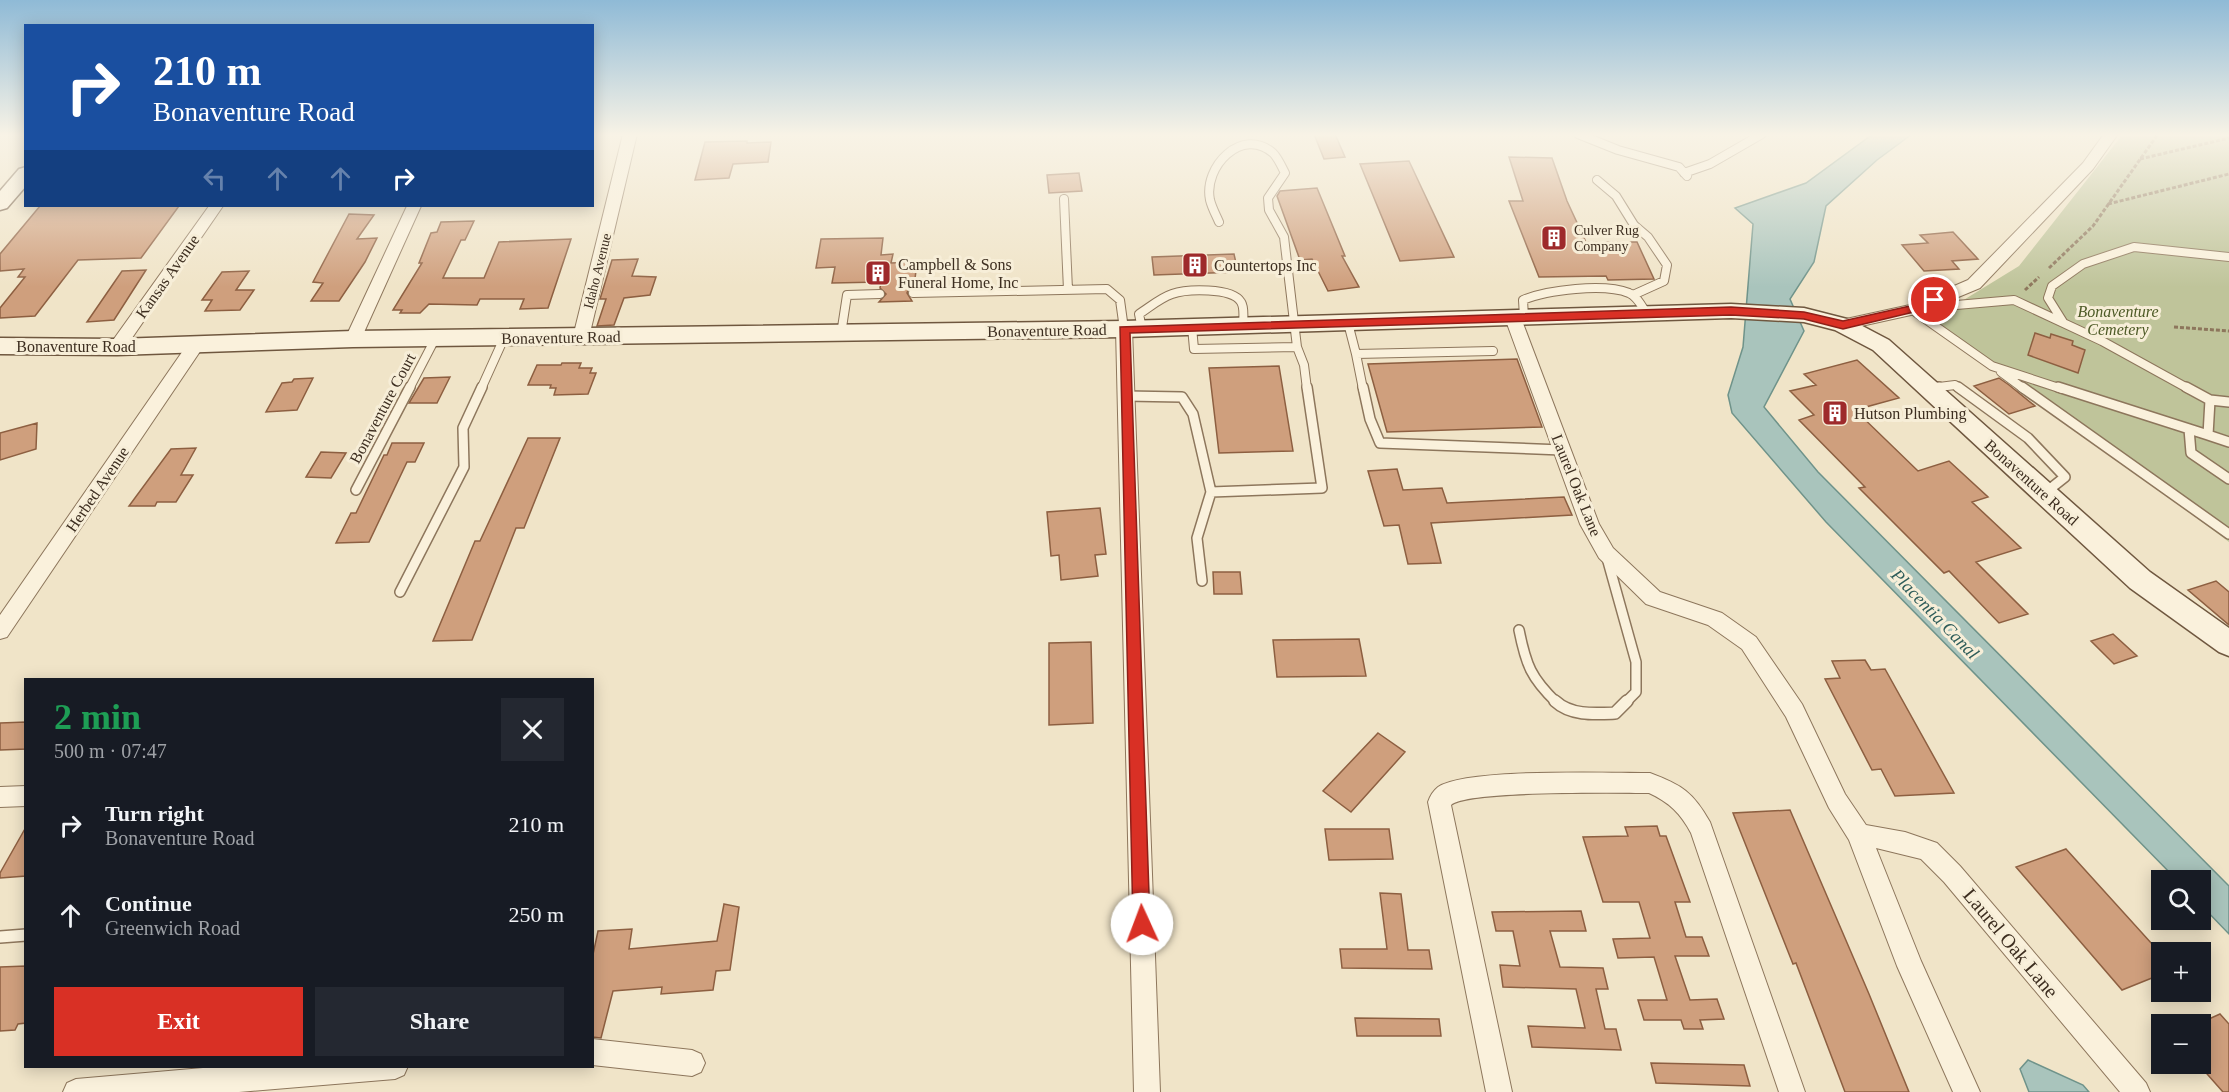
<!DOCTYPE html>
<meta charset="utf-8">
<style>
:root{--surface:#171b24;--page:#242831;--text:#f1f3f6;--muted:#9ea1a6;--accent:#d93025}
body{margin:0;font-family:"Times New Roman",serif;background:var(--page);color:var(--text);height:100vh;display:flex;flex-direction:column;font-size:22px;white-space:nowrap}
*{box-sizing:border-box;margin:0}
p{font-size:20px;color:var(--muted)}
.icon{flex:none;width:33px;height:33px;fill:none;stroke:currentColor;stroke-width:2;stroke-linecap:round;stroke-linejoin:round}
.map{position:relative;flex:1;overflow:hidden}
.panel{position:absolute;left:24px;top:678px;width:570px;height:390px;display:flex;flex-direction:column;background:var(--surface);border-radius:0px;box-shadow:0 3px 15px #0003}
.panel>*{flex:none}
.banner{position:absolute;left:24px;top:24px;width:570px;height:183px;border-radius:0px;box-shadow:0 3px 15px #0003;background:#1a4fa0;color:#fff;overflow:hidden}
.controls{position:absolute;left:2151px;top:870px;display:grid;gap:12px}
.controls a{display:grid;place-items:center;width:60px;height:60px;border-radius:0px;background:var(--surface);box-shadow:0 3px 15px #0003;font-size:30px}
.pin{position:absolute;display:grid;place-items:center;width:51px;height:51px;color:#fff;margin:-26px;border:3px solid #fff;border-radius:50%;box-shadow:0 2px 6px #0007}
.me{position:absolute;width:66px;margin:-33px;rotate:358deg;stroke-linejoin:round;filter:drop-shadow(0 0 4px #0008)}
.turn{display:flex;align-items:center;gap:21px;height:126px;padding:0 30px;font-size:27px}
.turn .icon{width:78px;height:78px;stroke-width:2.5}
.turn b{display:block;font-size:42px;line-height:51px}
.lanes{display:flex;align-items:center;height:57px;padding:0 30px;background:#0003;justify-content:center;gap:30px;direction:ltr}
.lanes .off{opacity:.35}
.round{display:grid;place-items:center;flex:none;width:63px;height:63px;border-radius:0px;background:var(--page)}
.headline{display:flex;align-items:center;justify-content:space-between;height:102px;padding:0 30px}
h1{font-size:36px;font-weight:600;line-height:45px;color:#1e9e55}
.action{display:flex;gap:12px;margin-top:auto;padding:12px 30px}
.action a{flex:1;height:69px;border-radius:0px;background:var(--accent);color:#fff;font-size:24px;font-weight:600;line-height:69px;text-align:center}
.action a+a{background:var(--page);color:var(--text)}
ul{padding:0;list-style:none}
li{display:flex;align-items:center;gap:18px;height:90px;padding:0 30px}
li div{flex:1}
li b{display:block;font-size:22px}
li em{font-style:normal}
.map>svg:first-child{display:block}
</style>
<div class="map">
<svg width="2229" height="1092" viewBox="0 0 2229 1092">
<rect width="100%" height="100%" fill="#f0e4c8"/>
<!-- cemetery -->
<path fill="#bfc49a" d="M2123,134H2229V542L1931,320L2019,266Z"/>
<!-- water -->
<path fill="#a9c4bc" stroke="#6f938a" stroke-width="1.5" d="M1873,134H1912L1877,160L1826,206L1814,262L1790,299L1804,331L1764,407L1818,472L2229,886V934L2201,905L2200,880H2177L1826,522L1732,413L1728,395L1743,347L1753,224L1735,208L1806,183Z
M2028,1060L2083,1085L2089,1092H2029L2020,1069Z"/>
<!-- building -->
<path fill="#cf9f7d" stroke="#8d5f41" stroke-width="1.5" d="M1314,134H1335L1345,157L1324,159Z
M747,141V143L771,142L768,162L733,164L729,178L695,180L705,142Z
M1509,157L1552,158L1567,201L1586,242H1637L1654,279L1608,280L1606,276L1539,277L1509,201H1523Z
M1409,161L1454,257L1400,261L1360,164Z
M1079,173L1082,191L1049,193L1047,175Z
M1317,188L1345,256H1342L1359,287L1328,291L1312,259L1300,260L1277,196L1280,191Z
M40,206H179L141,258L78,260L35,316L0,318V308L25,277H18L24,269L0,271V254Z
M349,214L374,215L357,239L377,238L365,262L339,301H311L323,283L313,282Z
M474,221L465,240H461L443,278H484L499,242L571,239L548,308L520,309L524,299H480L477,305L429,304L420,313H400L402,310H393L422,263H419L431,233L437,232L441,222Z
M1953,232L1978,259L1952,261L1959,269L1924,271L1902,245L1928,243L1920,235Z
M883,238L881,255L893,254L891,263L917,262L914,287L909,288L907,293L912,301L879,302L886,294L880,288L881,282L832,283L835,267L816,268L821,239Z
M1234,254L1238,272L1154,275L1152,257Z
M638,259L632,276L656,277L650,295L624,298L614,325L597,326L606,299H600L612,260Z
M146,270L114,320L87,322L122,271Z
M249,271L236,290H254L240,310L205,311L212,300H202L222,272Z
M2035,333L2050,338L2051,334L2073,341L2072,345L2085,350L2078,373L2028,355Z
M1517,359L1542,427L1387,432L1368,364Z
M1857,360L1899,398L1855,410L1918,471L1949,461L1988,497L1972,502L2021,548L1976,562L2028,614L1999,623L1949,571L1944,573L1859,488L1865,487L1799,420L1814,415L1790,391L1816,385L1804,374Z
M562,363H581L579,368H592L590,373H596L588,394L554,395L556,388H550L551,385H528L537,365H561Z
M1279,366L1293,451L1219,453L1209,368Z
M450,377L437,403H409L424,378Z
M313,378L297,410L266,412L282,383L292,382L294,379Z
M1999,378L2009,385L2035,406L2009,414L1974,386Z
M37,423L36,449L0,460V433Z
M528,438H560L524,528H516L472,640L433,641L475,541H480Z
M392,443H424L415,462H407L369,542L336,543L351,513H356L384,455H387Z
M196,448L181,475H193L176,502H157L155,506H129L171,449Z
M321,452L346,453L331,478L306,477Z
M1397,469L1403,490L1442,488L1447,503L1564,497L1572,515L1431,523L1441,563L1408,564L1399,525L1384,526L1368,471Z
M1100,508L1106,554L1095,555L1098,576L1061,580L1059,555L1051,556L1047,512Z
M1213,572H1240L1242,594H1214Z
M2216,581L2229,592V625L2188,590Z
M2113,634L2137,656L2114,664L2091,641Z
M1359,639L1366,676L1277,677L1273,640Z
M1091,642L1093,723L1049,725V643Z
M1865,660L1871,670L1885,669L1954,793L1895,796L1881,769L1872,770L1825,679L1840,678L1832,661Z
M26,722V749L0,750V723Z
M1378,733L1405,752L1351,812L1323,791Z
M1790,810L1869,994L1909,1092H1845L1796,963L1793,964L1733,813Z
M1657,826L1660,836H1666L1690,902H1675L1686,937H1702L1709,956H1675L1690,1000L1717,999L1724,1019L1700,1020L1703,1029H1684L1681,1020H1644L1638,1000H1667L1654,957L1618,958L1613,939L1650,938L1639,902H1603L1583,837L1628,836L1625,827Z
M26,827V876L0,878V873Z
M1325,829H1389L1393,859L1329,860Z
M2066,849L2162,955V974L2122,990L2016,867Z
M1380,893L1401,894L1408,950H1429L1432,969L1342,968L1340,949H1387Z
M724,904L739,907L730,970L716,971L713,990L661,994L662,987L613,991L601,1038L592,1037V959L598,931L632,929L629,949L717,941Z
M1581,911L1586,931H1550L1560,967L1603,968L1608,989H1596L1605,1029H1616L1621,1050L1532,1047L1528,1026L1585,1028L1576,989L1503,987L1500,965L1520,966L1513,931H1496L1492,912Z
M26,966V1023L18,1024L15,1030L0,1031V967Z
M2220,1014L2229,1024V1092H2223L2200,1066V1023Z
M1355,1018L1439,1019L1441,1036H1357Z
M1651,1063L1744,1065L1750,1086L1656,1083Z"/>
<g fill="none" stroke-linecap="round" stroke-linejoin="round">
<defs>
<path id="lane-far2" d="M1578,134L1618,150L1679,167L1687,176
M1684,173L1710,164L1762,134
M1597,180L1616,196L1634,225L1648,237L1667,265L1664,281L1633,295
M1064,199L1068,290
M913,293L1107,289L1120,300L1124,329
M1922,308L2014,300L2102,341L2189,389
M1911,309L1992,366L2062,389
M1524,317L1523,300C1547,290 1604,283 1629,293C1638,297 1642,307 1647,314
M2063,322L2048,298L2052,286L2083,264L2134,247L2229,257
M1348,323L1356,354L1493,351
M1192,327L1194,349L1297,347L1284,237L1269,210L1268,198L1285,173C1282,167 1278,158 1273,153C1242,126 1203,167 1210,200C1212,208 1216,215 1219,222
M1142,329L1139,314C1150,307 1160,298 1172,294C1186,289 1232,287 1241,302C1245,308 1243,319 1243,326
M841,334L847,295L880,294
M1297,347L1304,365L1307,389
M1356,354L1363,389
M2001,372L2024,389
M1931,388L1955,385L1960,389
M409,389L435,339
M481,389L504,338"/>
<path id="lane-far1" d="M1363,387L1370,419L1380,443L1562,450
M1958,387L2028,438L2065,477L2046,492
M2022,387L2229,534
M2058,387L2208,435
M2186,387L2210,400L2208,435L2229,442
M1931,388L1939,387
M1126,396L1182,397L1193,414L1211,492L1322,488L1307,387
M2210,400L2229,402
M2189,429L2191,453L2229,479
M356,490L410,387
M1607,558L1636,662V692L1625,703
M1202,581L1197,538L1211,492
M400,592L464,467L463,428L482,387
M1519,630C1526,665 1531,678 1557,703"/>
<path id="lane" d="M1555,701C1571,716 1595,714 1615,713L1627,701
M0,937L26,935"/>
<path id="street" d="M623,134H637L589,337L587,341H575L573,337Z
M2104,134H2118L2093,169L1980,288L1920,313L1843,330L1837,329L1835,325L1837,321L1910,305L1968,280L2083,163Z
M209,206H223L123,351H111L109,347L111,343Z
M407,206H421L361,339L359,343H347L345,339Z
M1513,313L1519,314L1521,318L1599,524L1613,548L1660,592L1722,613L1756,637L1802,704L1845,794L1866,825L1905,832L1937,843L1960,866L2146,1083L2150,1092H2120L1944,882L1921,859L1876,848L1921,961L1980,1092H1953L1897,966L1849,840L1829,808L1786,717L1742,649L1708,625L1646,604L1599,558L1580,524L1505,318L1507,314Z
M1124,324L1130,325L1132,329L1160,1092H1134L1116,329L1118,325Z
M195,340L201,342L203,346L201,350L7,637L0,639V615L189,342Z
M1650,773C1682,785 1693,792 1710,822L1805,1092H1779L1691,833C1681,814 1669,802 1649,793C1619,793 1467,790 1451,805L1512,1092H1486L1428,802C1430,796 1433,791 1438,787C1466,768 1610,773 1650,773Z
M26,786V806L0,807V787Z
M592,1039L692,1050L701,1054L705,1063L701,1072L692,1076L592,1065Z
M226,1066H408L404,1075L395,1079L239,1092H63L67,1083L76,1079Z"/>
<path id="secondary" d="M26,167V186L7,208L0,210V191L19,169Z
M1731,304L1804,308L1851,320L1889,340L2150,572L2229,628V656L2219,652L2130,588L1873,350L1835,330L1804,322L1731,318L1124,337L353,347L117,355L0,354V338L117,339L353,331L1124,321Z"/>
</defs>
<!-- lane-far2 casing -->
<use href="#lane-far2" stroke="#8d765c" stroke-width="10"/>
<!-- lane-far1 casing -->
<use href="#lane-far1" stroke="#8d765c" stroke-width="12"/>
<!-- lane casing -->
<use href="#lane" stroke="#8d765c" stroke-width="14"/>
<!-- street casing -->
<use href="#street" stroke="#8d765c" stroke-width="2"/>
<!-- secondary casing -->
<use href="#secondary" stroke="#6f573f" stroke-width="3"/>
<!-- path -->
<path stroke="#8d765c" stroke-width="3" stroke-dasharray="4 2" stroke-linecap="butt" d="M2140,159L2229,138
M2108,204L2229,174
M2049,268L2093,226L2158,134
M2025,290L2039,277
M2174,327L2229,331"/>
<!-- lane-far2 -->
<use href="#lane-far2" stroke="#faf1dc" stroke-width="8"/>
<!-- lane-far1 -->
<use href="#lane-far1" stroke="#faf1dc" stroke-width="9"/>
<!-- lane -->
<use href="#lane" stroke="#faf1dc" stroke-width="11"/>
<!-- street -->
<use href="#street" fill="#faf1dc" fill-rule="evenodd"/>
<!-- secondary -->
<use href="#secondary" fill="#faf1dc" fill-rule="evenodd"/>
</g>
<!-- sky -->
<linearGradient id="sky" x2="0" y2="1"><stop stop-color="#8fbad6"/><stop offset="0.47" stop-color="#f8f3e6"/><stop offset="1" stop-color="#f8f3e6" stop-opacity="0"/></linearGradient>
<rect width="2229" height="287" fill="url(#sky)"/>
<!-- route -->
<path fill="#d93025" stroke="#8d1f18" stroke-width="1.5" d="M1934,297L1939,300L1938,303L1918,311L1843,329L1804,319L1731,315L1130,333L1150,924L1148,930L1142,932L1136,930L1133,924L1120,327L1731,307L1804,312L1843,321L1910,306Z"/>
<!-- icons -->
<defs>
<symbol id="building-square" viewBox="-11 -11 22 22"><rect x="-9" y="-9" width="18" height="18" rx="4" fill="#9e2a2b" stroke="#f7eed8"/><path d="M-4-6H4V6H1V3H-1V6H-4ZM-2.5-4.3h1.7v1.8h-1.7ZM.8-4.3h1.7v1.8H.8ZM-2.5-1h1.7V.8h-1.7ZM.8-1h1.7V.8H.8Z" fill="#fff"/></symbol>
</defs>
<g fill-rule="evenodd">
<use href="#building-square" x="1539" y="223" width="30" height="30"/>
<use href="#building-square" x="1180" y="250" width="30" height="30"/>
<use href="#building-square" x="863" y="258" width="30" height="30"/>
<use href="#building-square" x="1820" y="398" width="30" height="30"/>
</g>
<g text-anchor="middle" stroke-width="6" stroke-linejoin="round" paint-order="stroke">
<!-- far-poi labels -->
<g font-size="14" fill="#3d2e20" stroke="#f7eed8" text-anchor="start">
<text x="1574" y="235">Culver Rug<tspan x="1574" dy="16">Company</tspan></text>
</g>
<!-- far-street labels -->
<g font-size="14" fill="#3d2e20" stroke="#f7eed8">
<text transform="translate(597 271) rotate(-76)" y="5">Idaho Avenue</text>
</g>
<!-- poi labels -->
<g font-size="16" fill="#3d2e20" stroke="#f7eed8" text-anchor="start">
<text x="898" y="270">Campbell &amp; Sons<tspan x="898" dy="18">Funeral Home, Inc</tspan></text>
<text x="1214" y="271">Countertops Inc</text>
<text x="1854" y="419">Hutson Plumbing</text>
</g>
<!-- street labels -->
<g font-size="16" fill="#3d2e20" stroke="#f7eed8">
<text transform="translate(167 276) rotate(-55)" y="6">Kansas Avenue</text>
<text transform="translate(1047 330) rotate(-1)" y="6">Bonaventure Road</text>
<text transform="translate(561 337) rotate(-1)" y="6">Bonaventure Road</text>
<text x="76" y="352">Bonaventure Road</text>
<text transform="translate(382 408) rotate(-62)" y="6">Bonaventure Court</text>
<text transform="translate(2032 482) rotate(42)" y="6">Bonaventure Road</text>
<text transform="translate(1577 485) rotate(68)" y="6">Laurel Oak Lane</text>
<text transform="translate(97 489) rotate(-56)" y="6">Herbed Avenue</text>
</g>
<!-- park labels -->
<g font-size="16" font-style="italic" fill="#4d5a26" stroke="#f7eed8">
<text x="2118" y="317">Bonaventure<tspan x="2118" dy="18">Cemetery</tspan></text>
</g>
<!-- water labels -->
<g font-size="18" font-style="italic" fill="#2f5d5a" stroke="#f7eed8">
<text transform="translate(1935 614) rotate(46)" y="6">Placentia Canal</text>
</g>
<!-- near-street labels -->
<g font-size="20" fill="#3d2e20" stroke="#f7eed8">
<text transform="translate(2011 943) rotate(50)" y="7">Laurel Oak Lane</text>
</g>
</g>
</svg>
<div class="controls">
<a><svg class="icon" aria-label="search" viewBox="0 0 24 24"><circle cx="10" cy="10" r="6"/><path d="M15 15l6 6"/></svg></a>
<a>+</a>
<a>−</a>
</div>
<div class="pin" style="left:1934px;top:300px;background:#d93025"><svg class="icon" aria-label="arrive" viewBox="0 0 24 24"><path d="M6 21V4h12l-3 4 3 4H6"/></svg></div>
<svg class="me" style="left:1142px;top:924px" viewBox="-20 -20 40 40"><circle r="19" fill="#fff"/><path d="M0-13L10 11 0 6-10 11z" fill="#d93025"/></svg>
<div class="banner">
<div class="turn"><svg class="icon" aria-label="right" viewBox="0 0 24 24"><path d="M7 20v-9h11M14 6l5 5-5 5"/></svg><div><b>210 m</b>Bonaventure Road</div></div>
<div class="lanes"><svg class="icon off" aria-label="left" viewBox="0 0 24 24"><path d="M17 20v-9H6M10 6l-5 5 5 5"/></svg><svg class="icon off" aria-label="ahead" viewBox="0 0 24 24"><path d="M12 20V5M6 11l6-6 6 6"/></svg><svg class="icon off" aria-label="ahead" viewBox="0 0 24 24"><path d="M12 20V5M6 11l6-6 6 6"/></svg><svg class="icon" aria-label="right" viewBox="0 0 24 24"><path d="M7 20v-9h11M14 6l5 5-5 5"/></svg></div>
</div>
<section class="panel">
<div class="headline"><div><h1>2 min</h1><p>500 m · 07:47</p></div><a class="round"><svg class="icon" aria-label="close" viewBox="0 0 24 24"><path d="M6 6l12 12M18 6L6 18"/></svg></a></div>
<ul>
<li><svg class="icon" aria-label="right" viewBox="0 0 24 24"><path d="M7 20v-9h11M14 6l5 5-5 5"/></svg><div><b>Turn right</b><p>Bonaventure Road</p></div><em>210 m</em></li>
<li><svg class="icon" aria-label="ahead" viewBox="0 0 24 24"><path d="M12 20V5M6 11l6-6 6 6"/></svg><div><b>Continue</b><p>Greenwich Road</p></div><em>250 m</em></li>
</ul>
<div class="action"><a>Exit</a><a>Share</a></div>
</section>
</div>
